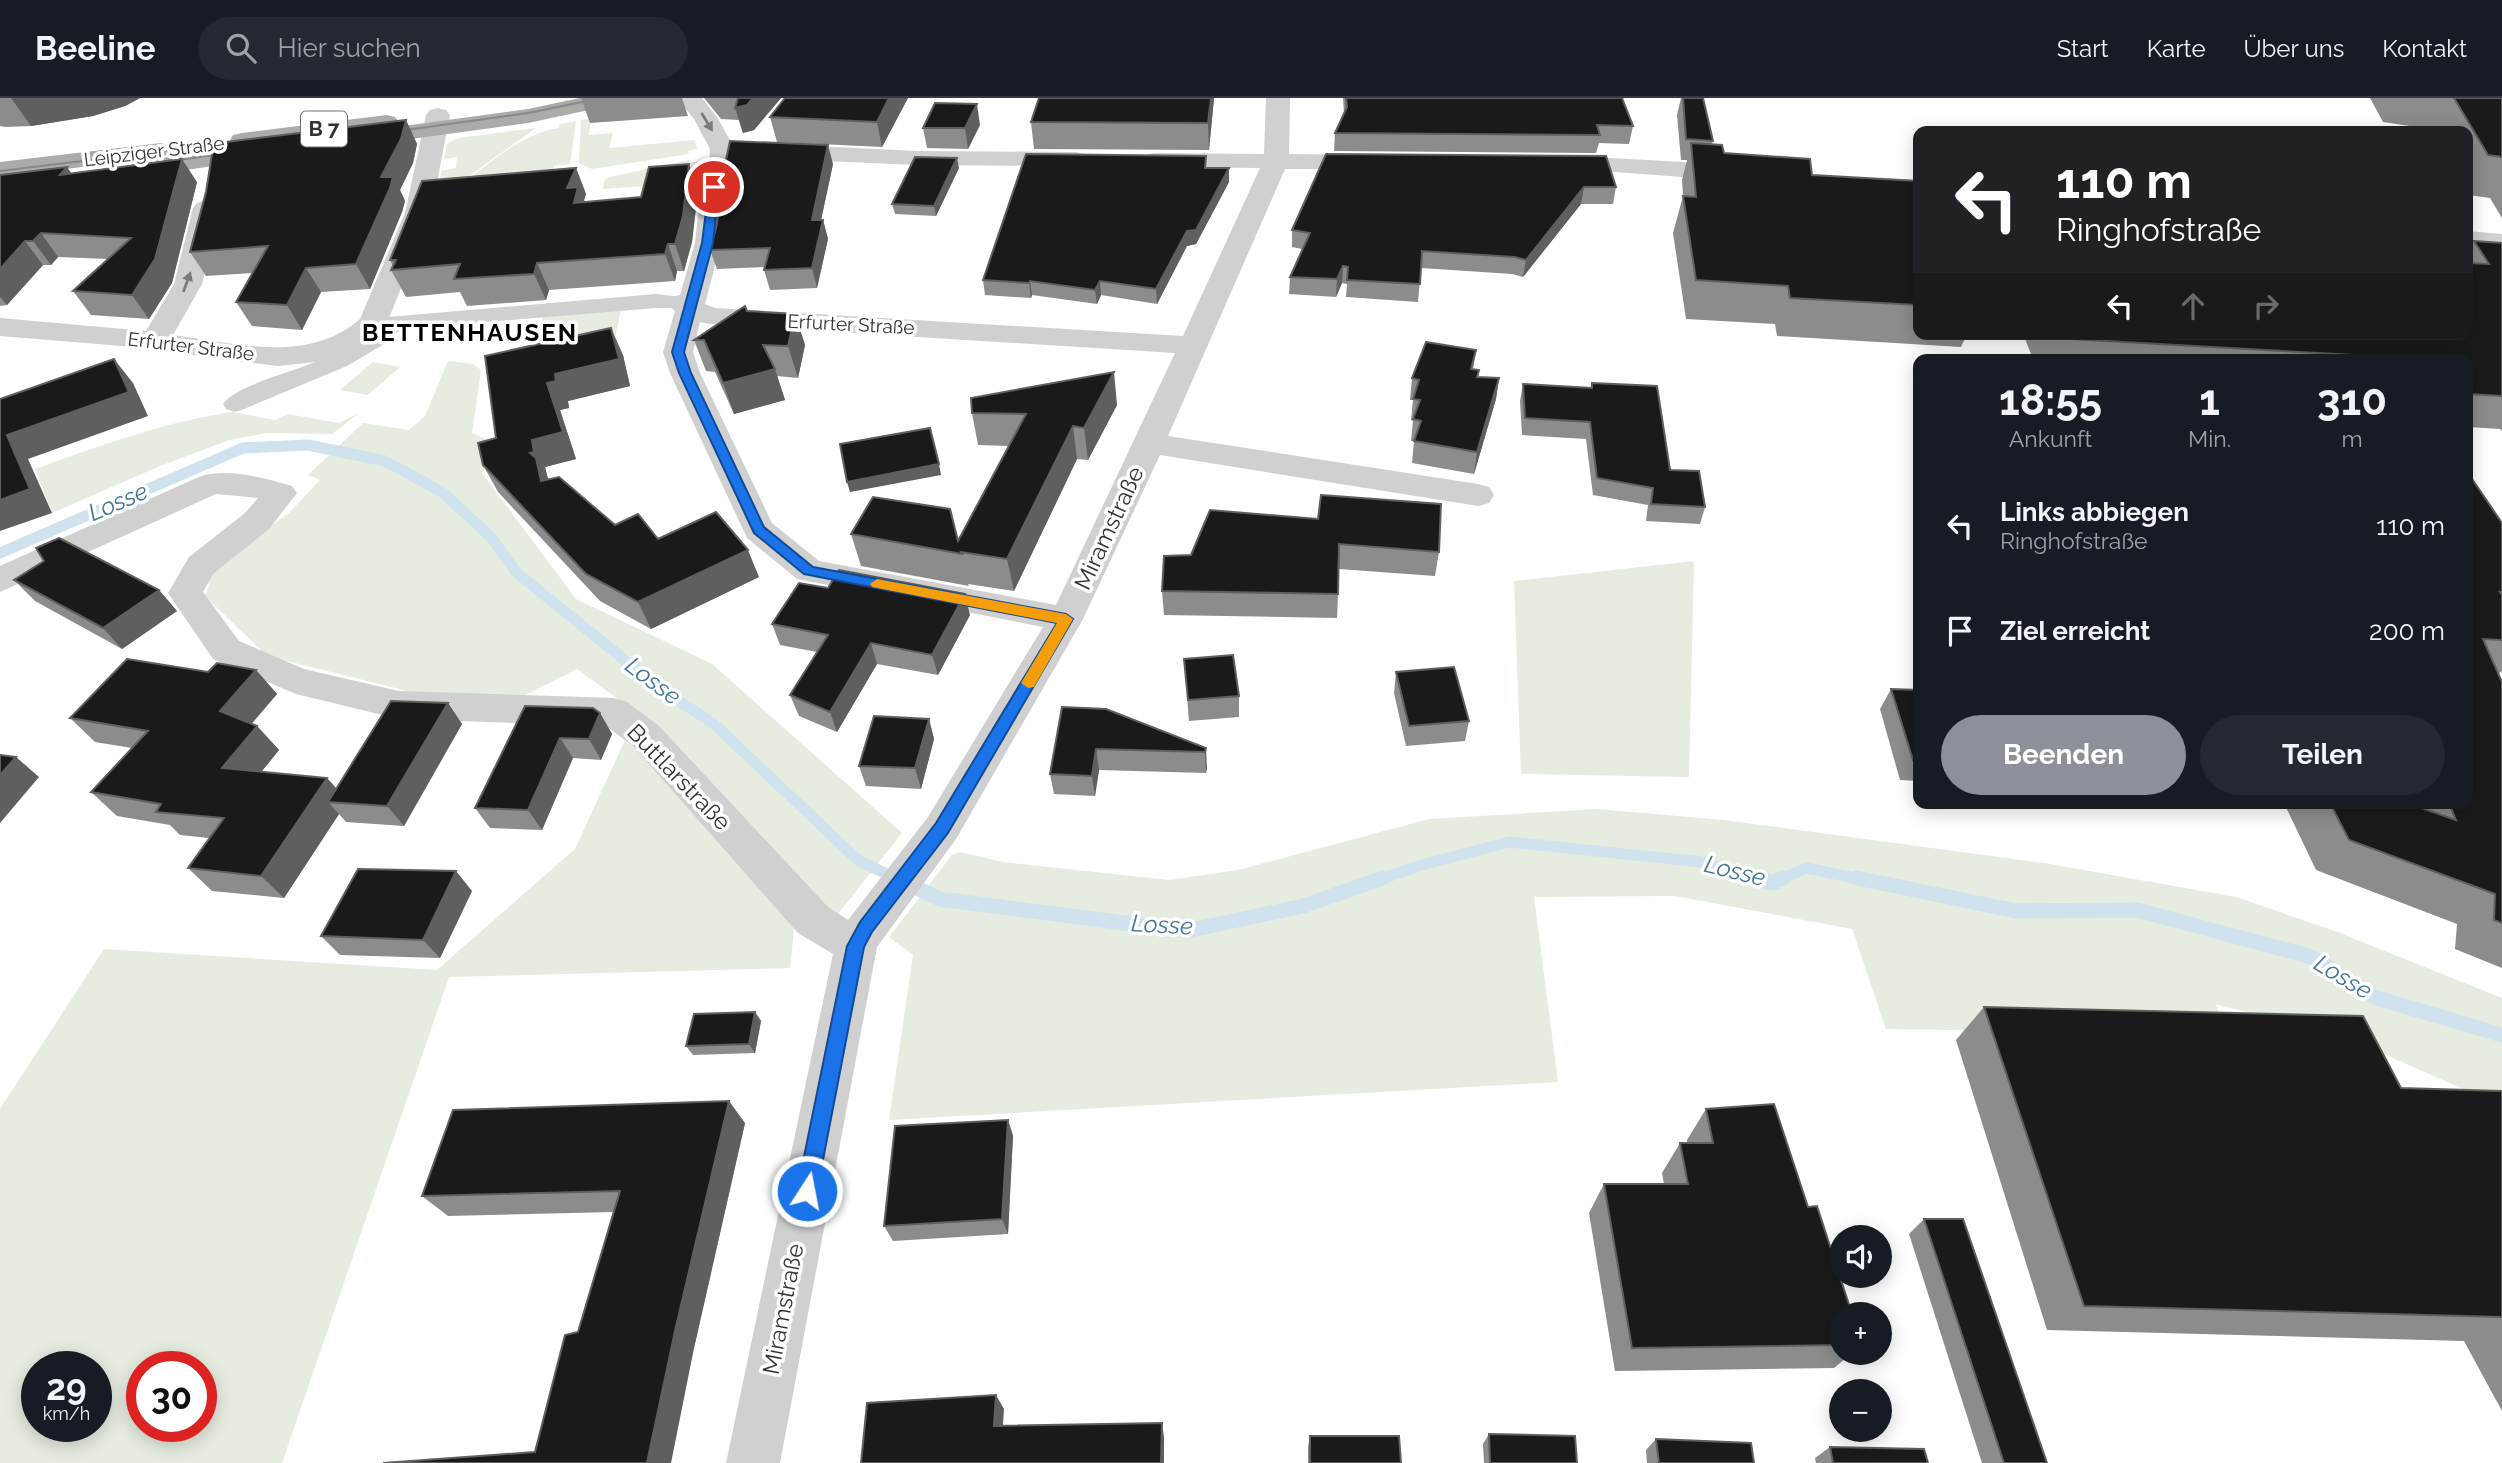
<!DOCTYPE html>
<html lang="de">
<meta charset="utf-8">
<style>
:root{--surface:#171b24;--page:#242831;--text:#f1f3f6;--muted:#9ea1a6;--line:#363941;--accent:#8c9099}
body{margin:0;font-family:Raleway,sans-serif;background:var(--page);color:var(--text);height:100vh;display:flex;flex-direction:column;font-size:26px;white-space:nowrap}
*{box-sizing:border-box;margin:0}
p{font-size:23px;color:var(--muted)}
.icon{flex:none;width:38px;height:38px;fill:none;stroke:currentColor;stroke-width:2;stroke-linecap:round;stroke-linejoin:round}
.map{position:relative;flex:1;overflow:hidden}
.panel{position:absolute;left:1913px;top:256px;width:560px;height:455px;display:flex;flex-direction:column;background:var(--surface);border-radius:14px;box-shadow:0 4px 18px #0003}
.panel>*{flex:none}
.guide{position:absolute;left:1913px;top:28px;width:560px;height:214px;border-radius:14px;box-shadow:0 4px 18px #0003;background:#202124;color:#fff;overflow:hidden}
.fabs{position:absolute;left:1829px;top:1127px;display:grid;gap:14px}
.fabs a{display:grid;place-items:center;width:63px;height:63px;border-radius:50%;background:var(--surface);box-shadow:0 4px 18px #0003;font-size:35px}
.speed{position:absolute;left:21px;top:1253px;display:flex;gap:14px;font-size:35px;font-weight:700;text-align:center}
.speed>*{display:grid;place-content:center;width:91px;height:91px;border-radius:50%;background:var(--surface);box-shadow:0 4px 18px #0003;line-height:1}
.speed small{font-size:18px;font-weight:400}
.speed .limit{border:10px solid #d22;background:#fff;color:#111}
.pin{position:absolute;display:grid;place-items:center;width:60px;height:60px;color:#fff;margin:-30px;border:4px solid #fff;border-radius:50%;box-shadow:0 2px 7px #0007}
.me{position:absolute;width:77px;margin:-38px;rotate:11deg;stroke-linejoin:round;filter:drop-shadow(0 0 5px #0008)}
.turn{display:flex;align-items:center;gap:24px;height:147px;padding:0 28px;font-size:32px}
.turn .icon{width:91px;height:91px;stroke-width:2.5}
.turn b{display:block;font-size:49px;line-height:60px}
.lanes{display:flex;align-items:center;height:66px;padding:0 28px;background:#0003;justify-content:center;gap:35px;direction:ltr}
.lanes .off{opacity:.35}
.eta{display:flex;justify-content:space-evenly;align-items:center;height:119px;text-align:center}
.eta b{font-size:42px;font-weight:700;line-height:49px}
.button{display:flex;gap:14px;margin-top:auto;padding:14px 28px}
.button a{flex:1;height:80px;border-radius:42px;background:var(--accent);color:#fff;font-size:28px;font-weight:700;line-height:80px;text-align:center}
.button a+a{background:var(--page);color:var(--text)}
ul{padding:0;list-style:none}
li{display:flex;align-items:center;gap:21px;height:105px;padding:0 28px}
li div{flex:1}
li b{display:block;font-size:26px}
li em{font-style:normal}
header{display:flex;align-items:center;gap:42px;box-sizing:border-box;height:98px;padding:0 35px;background:var(--surface);border-bottom:2px solid var(--line)}
header strong{font-size:33px}
nav{display:flex;gap:38px;margin-inline-start:auto;font-size:24px}
.search{width:490px;height:63px;background:var(--page);display:flex;align-items:center;gap:18px;box-sizing:border-box;padding:0 24px;border-radius:38px;color:var(--muted);font-size:26px}
.map>svg:first-child{display:block}
</style>
<header>
<strong>Beeline</strong>
<div class="search"><svg class="icon" aria-label="search" viewBox="0 0 24 24"><circle cx="10" cy="10" r="6"/><path d="M15 15l6 6"/></svg>Hier suchen</div>
<nav><a>Start</a><a>Karte</a><a>Über uns</a><a>Kontakt</a></nav>
</header>
<div class="map">
<svg width="2502" height="1365" viewBox="0 0 2502 1365">
<rect width="100%" height="100%" fill="#fff"/>
<!-- green -->
<path fill="#e6ecdf" fill-rule="evenodd" d="M591,21L589,37L613,35L609,50L695,42L697,51L688,53L689,56L592,71L579,65L581,22Z
M576,23L570,66L554,68L549,93L459,89C489,66 520,36 559,30L560,26Z
M536,30L455,88L438,93L441,73L456,70L457,59L444,61L447,46L458,40Z
M689,62V65L699,63L698,84L603,91L604,83L609,79Z
M621,211L615,240L534,246L543,218Z
M448,263L473,266L481,272L472,335L490,343L495,356L482,375L576,501L712,566L902,735L838,816L822,809L621,603L577,571L517,601L427,598L267,558L205,498L215,469L289,415L320,382L308,377L363,325L409,332L425,318Z
M373,264L400,269L368,297L340,292Z
M232,314L275,322L288,316L339,325L359,315L332,336L266,335L229,342L160,368L52,415L35,371C100,348 163,324 232,314Z
M1694,463L1689,679L1521,676L1514,483Z
M625,642L639,653L795,822L790,870L449,879L282,1365H0V1011L104,851L437,872L575,751ZM37,1269H96V1328H37ZM142,1269H201V1328H142Z
M1597,711L1724,722L2044,765L2236,799L2335,833L2502,900V1008L2345,939L2215,906L2231,936L1886,931L1852,831L1675,798L1534,799L1558,984L889,1022L913,857L889,839L952,757L960,754L1003,764L1169,782L1238,772L1429,721Z"/>
<g fill="none" stroke-linecap="round" stroke-linejoin="round">
<!-- stream-far1 -->
<path stroke="#cfe2ee" stroke-width="11" d="M0,455L243,350L308,347L385,363L442,394L491,439L516,474L658,589L714,626L859,763L900,782
M1378,782L1422,767L1509,744L1702,764L1763,782
M1779,782L1806,770L1865,782"/>
<!-- stream -->
<path stroke="#cfe2ee" stroke-width="15" d="M896,780L940,801L1186,833L1303,808L1383,780
M1757,780L1773,785L1783,780
M1857,780L2016,813L2137,812L2312,859L2377,900L2502,937"/>
<!-- pedestrian -->
<path fill="#d0d0d0" fill-rule="evenodd" d="M656,196L688,200L691,205L688,210H656L401,231L386,245L347,268L244,311L235,314L226,311L223,306C235,288 289,275 310,266C334,257 357,245 376,229L373,225L377,220Z"/>
<!-- minor -->
<path fill="#d0d0d0" fill-rule="evenodd" d="M677,0H702L717,19L731,44L917,53L1076,54L1085,56L1088,61L1085,66L1076,68L917,67L734,59L727,89L721,145L705,206L715,210L1183,238L1260,70L1154,69L1145,67L1142,62L1145,57L1154,55L1264,56L1266,0H1290L1289,56L1374,57L1383,59L1386,64L1383,69L1374,71H1285L1168,338L1478,386L1489,389L1494,397L1489,405L1478,408L1160,357L1083,521L956,741L877,849L780,1365H726L833,856L798,835L633,648L606,628L399,621L296,596L213,561L168,495L189,459L245,415L258,400L216,396L0,494V468L201,378C230,370 264,380 292,388L297,395L269,431L214,475L203,494L239,543L304,571L399,593L614,600L627,604L659,628L828,809L848,822L928,719L1043,529L797,481L747,440L670,275L663,254L675,213L666,205L670,199L680,197L695,145L701,89L709,67L710,51L694,21ZM700,224L710,226L1175,255L1056,507L819,463L772,425L700,275L693,254Z
M438,10L446,12L450,17L431,115L387,225L367,245L316,264L278,268L122,248L0,238V220L146,233L174,186L193,110L197,105L206,102L215,105L219,110L202,186L173,237C236,245 307,267 360,221L405,115L426,17L430,12Z
M1556,57L1737,67L1746,70L1750,75L1746,80L1737,83L1547,69L1544,64L1547,59Z
M2468,133L2502,136V152L2468,149Z"/>
<!-- primary -->
<path fill="#ababab" fill-rule="evenodd" d="M580,0H626L622,5L528,25L360,48L351,46L348,41L353,36L263,47L271,49L274,54L271,59L262,61L131,80L122,77L118,72L122,67L131,64L242,49L233,47L230,42L233,37L242,35L387,17L395,19L399,24L396,29L528,11Z
M161,45L170,47L173,52L170,57L0,80V64Z"/>
<!-- tram -->
<path stroke="#888" stroke-width="2" d="M392,34L528,15L602,0
M163,64L229,55
M0,73L181,51"/>
</g>
<!-- wall -->
<path fill="#8c8c8c" d="M0,0H140L125,8L93,18L31,28L6,29L0,28Z
M581,0H682L688,18L590,25Z
M704,0H781L754,32L743,35L739,22L721,21Z
M908,0L882,49L777,44L770,19Z
M1214,0L1209,52L1034,51L1031,24Z
M1343,0H1622L1633,28L1629,46L1599,45L1596,55L1334,53L1335,35L1344,15Z
M1681,0H1703L1713,43L1712,47L1724,55L1812,77L1918,83V236H1967L1961,249L1777,238L1775,226L1686,221L1673,135L1683,98L1682,82L1687,62H1681L1677,17Z
M2370,0H2502V120L2490,100L2468,97V33H2425L2423,30L2383,24Z
M406,22L417,46L413,65L400,92L405,103L402,114L370,191L321,194L302,232L252,228L236,204L252,175L206,178L190,154Z
M980,27L968,51L927,50L923,30Z
M1326,56L1616,89L1613,106H1581L1523,179L1512,176L1421,170L1418,204L1346,199L1347,186L1342,185L1336,199L1289,196L1290,179L1302,151L1292,149V132Z
M689,66L698,92L692,144L684,173H677L675,183L549,192L546,202L467,208L460,194L406,199L391,172L393,168L390,162L576,70L586,96L584,102L585,104L641,99Z
M833,66L821,122H823L828,141L817,190L770,192L764,172L765,169L717,171L710,152Z
M959,70L936,118L895,116L892,106Z
M1207,70L1229,84L1196,146L1187,148L1157,206L1101,197L1097,206L1032,197L1031,200L985,197L983,182Z
M72,75L197,84L172,185L149,221L91,217L73,193L108,161L58,159L51,167H43L7,207L0,208V77Z
M2474,143L2502,145V333L2500,331L2468,329V261H2033L2023,236H2468V152Z
M747,213L795,216L805,247L798,280L777,278L785,302L734,316L715,274L706,273L694,242Z
M1476,252L1473,271L1479,272L1478,279L1499,280L1496,301L1474,376L1412,365L1414,343H1411L1413,323L1411,322L1413,302H1410L1412,280Z
M623,257L630,288L568,303L569,310L560,312L576,361L545,369L548,381L615,427L658,441L759,479L651,531L600,503L498,394L483,367L496,340Z
M1592,285L1705,409L1700,426L1646,423L1648,407L1593,397L1586,341L1522,337L1520,303L1523,286L1591,290Z
M1117,307L1088,362L1077,361L1014,493L968,486L969,488L861,468L851,436L958,443L1009,348L978,347L972,315Z
M2468,375L2502,425V573L2498,576L2502,584V870L2455,851L2457,826L2316,772L2284,705H2468Z
M1318,421L1439,454L1435,478L1339,471L1337,520L1164,517L1162,493L1191,457Z
M14,482L159,492L177,513L122,551L35,503Z
M970,517L938,577L877,566L837,634L799,618L790,597L817,554L780,547L772,526Z
M1184,561L1239,598V619L1189,623Z
M256,572L277,596L251,626L257,628L279,652L261,674L327,680L337,691L448,605L462,626L404,728L346,724L339,716L284,800L212,793L188,770L209,740L180,737L170,727L117,718L91,694L132,650L95,644L70,620L208,574Z
M1396,574L1469,623L1465,643L1406,648L1394,595Z
M1891,591L1918,592V683L1900,682L1880,611Z
M525,608L600,615L612,636L601,662L573,660L542,732L490,730L475,710Z
M1062,609L1206,650V675L1099,672L1095,698L1054,696L1050,676Z
M929,621L934,641L921,691L866,688L859,668Z
M472,793L440,860L340,857L321,838Z
M1984,909L2401,990L2502,993V1313L2464,1243L2047,1232L1956,942Z
M755,914L761,923L755,955L693,957L686,948Z
M1706,1011L1841,1216V1255H1852L1834,1270L1615,1273L1589,1115L1604,1086H1664L1662,1075L1680,1045H1687V1042Z
M1008,1022L1013,1038L1008,1136L893,1143L884,1128Z
M745,1025L694,1250L535,1354L578,1234L613,1114L448,1118L422,1098Z
M1924,1121L2047,1365H1982L1909,1136Z
M1489,1336L1577,1365H1484L1483,1346Z
M1310,1338L1401,1365H1308V1349Z
M1656,1341L1754,1365H1647L1646,1352Z
M1830,1349L1928,1365H1816L1815,1360Z"/>
<!-- shaded-wall -->
<path fill="#5f5f5f" d="M11,0H140L125,8L93,18L31,28Z
M753,0H781L754,32L743,35L735,10Z
M889,0H908L882,49L877,24Z
M1211,0H1214L1209,52L1208,25Z
M977,6L980,27L968,51L965,30Z
M406,22L417,46L413,65L400,92L405,103L402,114L370,191L356,166L381,79Z
M828,47L833,66L817,141L812,122Z
M957,60L959,70L936,118L934,108Z
M182,61L197,84L172,185L149,221L132,197Z
M689,66L698,92L692,144L684,173L675,146Z
M67,69L83,92L60,77Z
M576,70L586,96L584,102L589,115L584,131L567,90Z
M1229,70V84L1196,146L1187,148L1157,206L1156,191L1187,133Z
M1584,89L1581,106L1523,179L1526,162Z
M823,122L828,141L817,190L812,170Z
M41,135L58,159L51,167L33,143Z
M25,143L43,167L7,207L0,199V171Z
M668,146L677,173L675,183L665,156Z
M537,165L549,192L546,202L534,176Z
M1343,168L1342,185L1336,199L1337,181Z
M306,170L321,194L302,232L287,207Z
M1030,183L1032,197L1031,200L1029,185Z
M1100,183L1101,197L1097,206L1095,192Z
M795,216L805,247L798,280L788,248Z
M611,230L623,257L630,288L568,303L569,310L560,312L576,361L545,369L548,381L541,383L530,355L532,342L547,285L555,276Z
M114,261L133,285L148,318L28,361L52,415L0,433V402L7,337Z
M775,271L785,302L734,316L723,285Z
M1114,274L1117,307L1088,362L1084,330Z
M1499,280L1496,301L1474,376L1477,354Z
M1073,328L1077,361L1014,493L1007,461Z
M939,366L941,377L850,394L847,384Z
M748,452L759,479L651,531L638,504Z
M159,492L177,513L122,551L103,530Z
M965,496L970,517L938,577L932,557Z
M871,545L877,566L837,634L830,614Z
M256,572L277,596L242,637L220,613Z
M448,605L462,626L404,728L387,708Z
M600,615L612,636L601,662L589,641Z
M929,621L934,641L921,691L915,670Z
M257,628L279,652L245,694L222,670Z
M560,640L573,660L542,732L528,712Z
M1206,650L1207,671L1206,675L1205,654Z
M1096,651L1099,672L1095,698L1092,678Z
M16,659L39,679L0,725V677Z
M327,680L347,703L328,704L339,716L284,800L261,778Z
M456,773L472,793L440,860L423,842Z
M755,914L761,923L755,955L749,946Z
M729,1003L745,1025L694,1250L671,1365H647L675,1233Z
M1008,1022L1013,1038L1008,1136L1002,1121Z
M996,1297L1004,1311L1002,1342L994,1328Z
M1162,1325L1164,1339V1365H1161Z"/>
<!-- building -->
<path fill="#1a1a1a" stroke="#5f5f5f" stroke-width="2" d="M738,0H753L747,7L735,10Z
M785,0H889L877,24L770,19Z
M1039,0H1211L1208,25L1031,24Z
M1346,0H1622L1633,28L1597,27L1600,37L1335,35L1347,9Z
M1683,0H1703L1713,43L1686,41Z
M2454,0H2502V59L2488,57Z
M935,5L977,6L965,30H923Z
M406,22L401,41L381,79H393L390,90L356,166L306,170L287,207L236,204L268,148L190,154L206,94L212,56L218,45Z
M730,43L828,47L812,122H823L812,170L764,172L770,150L710,152L717,126L724,71Z
M1691,45L1722,47L1724,55L1810,61L1812,77L1918,83V207L1790,200L1788,188L1696,182L1683,98L1696,99Z
M1026,56L1206,58L1205,70H1229L1196,132L1187,133L1156,191L1100,183L1095,192L1030,183L1029,185L983,182Z
M1326,56L1606,58L1616,89H1584L1526,162L1515,159L1422,153L1420,186L1347,182L1348,169L1343,168L1337,181L1290,179L1310,135L1292,132Z
M915,59L957,60L934,108L892,106Z
M182,61L155,161L132,197L73,193L131,140L41,135L33,143H25L0,171V77L67,69L60,77Z
M689,66L683,118L675,146H668L665,156L537,165L534,176L454,181L460,166L391,172L396,162H390L422,83L576,70L567,90L578,89L574,105L641,99L649,69Z
M2474,143L2502,145V298L2468,296V261H2391L2389,259L2054,240L2052,236H2468V165L2489,166Z
M745,208L747,213L795,216L788,248L763,247L775,271L723,285L704,242H694Z
M611,230L619,261L555,276L556,283L547,285L563,334L532,342L534,354L530,355L536,360L541,383L559,379L615,427L638,416L658,441L716,414L748,452L638,504L586,476L483,367L478,345L496,340L485,258Z
M1426,244L1476,252L1471,271L1479,272L1477,279L1499,280L1477,354L1414,343L1421,323L1413,321L1420,302L1413,301L1419,282L1412,280Z
M114,261L129,294L7,337L30,391L0,402V301Z
M1114,274L1084,330L1073,328L1007,461L961,454L962,456L851,436L873,399L950,411L958,443L1026,316L972,315L971,300Z
M1592,285L1657,288L1670,372L1699,373L1705,409L1651,406L1653,390L1597,380L1590,324L1525,320L1523,286L1592,290Z
M930,330L939,366L847,384L840,346Z
M2468,375L2502,425V494H2500L2502,497V542L2483,541L2502,584V825L2494,822L2495,796L2349,742L2330,705H2407L2456,722L2449,705H2468Z
M1321,397L1441,406L1439,454L1339,446L1338,496L1162,493L1164,458L1191,457L1210,412L1318,421Z
M59,440L159,492L103,530L14,482L44,463L36,450Z
M839,472L965,496L932,557L871,545L830,614L790,597L828,537L772,526L799,485L828,490Z
M1233,557L1239,598L1188,602L1184,561Z
M127,561L208,574L217,565L256,572L220,613L257,628L222,670L327,680L261,778L188,770L224,720L156,714L161,706L91,694L148,633L70,620Z
M1454,569L1469,623L1409,628L1396,574Z
M1891,591L1918,592V662H1913Z
M391,603L448,605L387,708L328,704Z
M525,608L593,610L600,615L589,641L560,640L528,712L475,710Z
M1062,609L1106,611L1206,650L1205,654L1096,651L1092,678L1050,676Z
M874,618L929,621L915,670L859,668Z
M0,657L16,659L0,677Z
M358,771L456,773L423,842L321,838Z
M1984,909L2363,918L2401,990L2502,993V1219L2084,1208Z
M755,914L749,946L686,948L694,916Z
M729,1003L675,1233L647,1365H383L535,1354L565,1237L578,1234L620,1093L422,1098L453,1012Z
M1774,1006L1808,1109L1817,1108L1852,1216H1841V1247L1632,1250L1604,1086H1688L1680,1045H1713L1706,1011Z
M1008,1022L1002,1121L884,1128L895,1028Z
M1924,1121H1963L2047,1365H2004Z
M996,1297L994,1328L1162,1325L1161,1365H861L867,1305Z
M1489,1336L1575,1338L1577,1365H1490Z
M1310,1338H1399L1401,1365H1310Z
M1656,1341L1751,1345L1754,1365H1659Z
M1830,1349L1924,1351L1928,1365H1833Z"/>
<!-- one-way arrows -->
<defs><path id="oneway-solid" d="M-6-.8H1V-3.2L6.5 0L1 3.2V.8H-6Z" transform="scale(1.75)"/></defs>
<g fill="#7a7a7a">
<use href="#oneway-solid" transform="translate(707 24) rotate(59)"/>
<use href="#oneway-solid" transform="translate(187 184) rotate(-70)"/>
</g>
<!-- route -->
<path fill="#1a73e8" stroke="#114b97" stroke-width="2" d="M714,86L719,89L713,145L684,254L691,275L764,429L813,469L1066,516L1073,521L948,735L872,834L864,849L817,1093L814,1100L807,1102L800,1100L797,1093L847,848L860,824L936,725L1057,525L804,476L754,435L679,275L672,254L702,145L709,89Z"/>
<!-- slow -->
<path fill="#f59e0b" d="M877,481L1066,516L1073,521L1034,589L1028,590L1021,585L1057,525L872,489L870,486Z"/>
<g text-anchor="middle" stroke-width="7" stroke-linejoin="round" paint-order="stroke">
<!-- far-street labels -->
<g font-size="19" fill="#333" stroke="#fff">
<text transform="translate(154 53) rotate(-7)" y="7">Leipziger Straße</text>
<text transform="translate(851 226) rotate(3)" y="7">Erfurter Straße</text>
<text transform="translate(191 248) rotate(7)" y="7">Erfurter Straße</text>
</g>
<!-- shield labels -->
<rect fill="#fff" stroke="#707070" stroke-width="2" x="301" y="13.5" width="46" height="35" rx="5"/>
<g font-size="21" font-weight="bold" fill="#333">
<text x="324" y="38">B 7</text>
</g>
<!-- street labels -->
<g font-size="23" fill="#333" stroke="#fff">
<text transform="translate(1109 430) rotate(-65)" y="8">Miramstraße</text>
<text transform="translate(679 679) rotate(46)" y="8">Buttlarstraße</text>
<text transform="translate(783 1211) rotate(-79)" y="8">Miramstraße</text>
</g>
<!-- far-district labels -->
<g font-size="24" font-weight="bold" letter-spacing="2" fill="#000" stroke="#fff">
<text x="470" y="243">BETTENHAUSEN</text>
</g>
<!-- water labels -->
<g font-size="24" font-style="italic" fill="#3f7597" stroke="#fff">
<text transform="translate(118 404) rotate(-23)" y="8">Losse</text>
<text transform="translate(653 583) rotate(37)" y="8">Losse</text>
<text transform="translate(1735 773) rotate(14)" y="8">Losse</text>
<text transform="translate(1162 827) rotate(3)" y="8">Losse</text>
<text transform="translate(2343 879) rotate(31)" y="8">Losse</text>
</g>
</g>
</svg>
<div class="fabs">
<a><svg class="icon" aria-label="sound" viewBox="0 0 24 24"><path d="M4 9h4l5-4v14l-5-4H4zM17 9q2 3 0 6"/></svg></a>
<a>+</a>
<a>−</a>
</div>
<div class="speed"><div>29<small>km/h</small></div><div class="limit">30</div></div>
<div class="pin" style="left:714px;top:89px;background:#d93025"><svg class="icon" aria-label="arrive" viewBox="0 0 24 24"><path d="M6 21V4h12l-3 4 3 4H6"/></svg></div>
<svg class="me" style="left:807px;top:1093px" viewBox="-20 -20 40 40"><circle r="17" fill="#1a73e8" stroke="#fff" stroke-width="3"/><path d="M0-11L8 9 0 5-8 9z" fill="#fff"/></svg>
<div class="guide">
<div class="turn"><svg class="icon" aria-label="left" viewBox="0 0 24 24"><path d="M17 20v-9H6M10 6l-5 5 5 5"/></svg><div><b>110 m</b>Ringhofstraße</div></div>
<div class="lanes"><svg class="icon" aria-label="left" viewBox="0 0 24 24"><path d="M17 20v-9H6M10 6l-5 5 5 5"/></svg><svg class="icon off" aria-label="ahead" viewBox="0 0 24 24"><path d="M12 20V5M6 11l6-6 6 6"/></svg><svg class="icon off" aria-label="right" viewBox="0 0 24 24"><path d="M7 20v-9h11M14 6l5 5-5 5"/></svg></div>
</div>
<section class="panel">
<div class="eta">
<div><b>18:55</b><p>Ankunft</p></div>
<div><b>1</b><p>Min.</p></div>
<div><b>310</b><p>m</p></div>
</div>
<ul>
<li><svg class="icon" aria-label="left" viewBox="0 0 24 24"><path d="M17 20v-9H6M10 6l-5 5 5 5"/></svg><div><b>Links abbiegen</b><p>Ringhofstraße</p></div><em>110 m</em></li>
<li><svg class="icon" aria-label="arrive" viewBox="0 0 24 24"><path d="M6 21V4h12l-3 4 3 4H6"/></svg><div><b>Ziel erreicht</b></div><em>200 m</em></li>
</ul>
<div class="button"><a>Beenden</a><a>Teilen</a></div>
</section>
</div>
